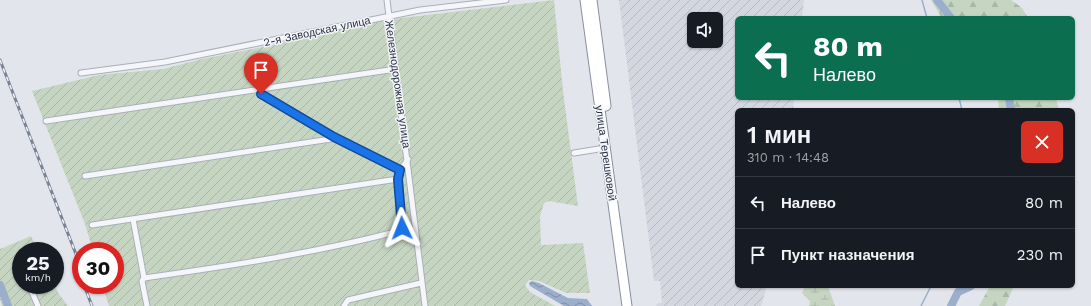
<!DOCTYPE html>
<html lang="ru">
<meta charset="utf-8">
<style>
:root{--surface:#171b24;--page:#20242c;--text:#f1f3f6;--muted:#9ea1a6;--line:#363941}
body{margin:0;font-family:"Work Sans",sans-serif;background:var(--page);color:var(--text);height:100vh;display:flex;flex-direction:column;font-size:15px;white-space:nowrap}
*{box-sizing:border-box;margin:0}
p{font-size:13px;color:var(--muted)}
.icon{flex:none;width:22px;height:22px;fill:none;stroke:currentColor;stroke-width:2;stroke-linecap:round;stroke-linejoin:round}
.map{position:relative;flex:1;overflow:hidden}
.panel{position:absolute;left:735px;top:108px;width:340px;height:180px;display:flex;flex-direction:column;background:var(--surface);border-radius:6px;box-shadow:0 1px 3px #0004}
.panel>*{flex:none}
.guide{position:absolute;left:735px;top:16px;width:340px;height:84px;border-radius:6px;box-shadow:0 1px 3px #0004;background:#0b6e4f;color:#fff;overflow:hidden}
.tools{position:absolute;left:687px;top:12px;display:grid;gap:8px}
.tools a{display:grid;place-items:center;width:36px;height:36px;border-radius:6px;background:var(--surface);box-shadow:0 1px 3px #0004;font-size:20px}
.speed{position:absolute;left:12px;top:242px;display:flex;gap:8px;font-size:20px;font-weight:700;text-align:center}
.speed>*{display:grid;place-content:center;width:52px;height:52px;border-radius:50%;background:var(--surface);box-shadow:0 1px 3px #0004;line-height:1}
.speed small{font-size:10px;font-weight:400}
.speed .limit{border:6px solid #d22;background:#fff;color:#111}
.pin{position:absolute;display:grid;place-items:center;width:34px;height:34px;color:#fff;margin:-41px -17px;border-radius:50% 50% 50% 0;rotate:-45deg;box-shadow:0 0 4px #0007}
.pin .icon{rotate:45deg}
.me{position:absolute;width:44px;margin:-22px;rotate:358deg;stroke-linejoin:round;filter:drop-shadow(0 0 3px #0008)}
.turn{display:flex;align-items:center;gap:14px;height:84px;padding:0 12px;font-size:18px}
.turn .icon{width:52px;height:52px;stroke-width:2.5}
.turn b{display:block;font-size:28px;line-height:34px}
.round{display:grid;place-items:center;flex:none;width:42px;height:42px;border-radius:6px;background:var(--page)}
.head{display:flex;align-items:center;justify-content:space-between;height:68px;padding:0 12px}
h1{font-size:24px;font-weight:600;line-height:30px}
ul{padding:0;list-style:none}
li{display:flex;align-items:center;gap:12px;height:52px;padding:0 12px;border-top:1px solid var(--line)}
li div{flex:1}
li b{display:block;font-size:15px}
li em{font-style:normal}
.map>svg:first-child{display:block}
</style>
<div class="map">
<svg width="1091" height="306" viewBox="0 0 1091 306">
<defs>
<pattern id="industrial-furrows" width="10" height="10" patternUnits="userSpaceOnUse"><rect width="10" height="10" fill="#d4d7e0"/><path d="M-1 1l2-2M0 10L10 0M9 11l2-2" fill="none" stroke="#b6b9c1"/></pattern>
<pattern id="forest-firs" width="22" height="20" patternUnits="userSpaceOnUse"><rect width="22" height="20" fill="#c6d5c2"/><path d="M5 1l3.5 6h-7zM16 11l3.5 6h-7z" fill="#aab7a8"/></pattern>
<pattern id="wetland-marsh" width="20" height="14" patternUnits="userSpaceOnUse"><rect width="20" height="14" fill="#c6d5c2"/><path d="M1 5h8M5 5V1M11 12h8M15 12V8" fill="none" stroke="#aab7a8"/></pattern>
<pattern id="garden-furrows" width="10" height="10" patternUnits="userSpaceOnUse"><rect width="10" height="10" fill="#c6d5c2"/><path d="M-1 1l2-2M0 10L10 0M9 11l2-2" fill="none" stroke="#aab7a8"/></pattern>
<pattern id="water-waves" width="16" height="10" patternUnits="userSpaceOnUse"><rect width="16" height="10" fill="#9bafcc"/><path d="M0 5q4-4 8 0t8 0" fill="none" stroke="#7e8fa7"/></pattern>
</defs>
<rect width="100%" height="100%" fill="#e2e5eb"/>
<!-- industrial -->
<path fill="url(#industrial-furrows)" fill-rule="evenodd" d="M619,0H804L802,18H737V98H794L793,110H737V286H767L761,306H656L658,303H662L660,281H654ZM694,19H716V41H694Z"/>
<!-- forest -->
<path fill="url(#forest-firs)" d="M931,0H1011L1022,8L1028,18H942Z
M998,98H1056L1059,110H999Z
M988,286H1014L1005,306H979L989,288Z"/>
<!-- wetland -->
<path fill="url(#wetland-marsh)" d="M805,286H828L835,306H809L810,301L802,293Z"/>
<!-- garden -->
<path fill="url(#garden-furrows)" d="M554,0L563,91L578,206L549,201L544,203L540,216L541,245L583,243L590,293H566L539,281L529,280L525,285L530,292L555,306H109L102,285H115V251H93L85,224L32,91L99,75L163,69L202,59L273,45L385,20Z
M31,236L38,251H21V285H54L59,294L68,306H2L0,300V249Z"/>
<!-- water -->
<path fill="url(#water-waves)" d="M532,281L539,283L568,298L587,299L592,306H564L530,286L529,283Z"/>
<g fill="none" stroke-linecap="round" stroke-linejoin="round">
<!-- stream -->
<path stroke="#9bafcc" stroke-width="1.5" d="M922,0L927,18
M959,98L962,110
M921,306L931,286"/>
<!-- river -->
<path stroke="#9bafcc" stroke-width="8" d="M937,0L951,18
M1009,98L1011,110
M0,285L8,306
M951,306L958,292L971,286"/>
<defs>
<path id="street" d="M387,0L425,306
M81,73L165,62L420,10L506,0
M258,90L334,137L400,170
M46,121L396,69
M574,153L605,148
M85,176L331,139L334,137
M133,219L144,278
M92,225L398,179
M29,285L38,306
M147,306L142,281L144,278C230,266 315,253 399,231C408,221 396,192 398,178C399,171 404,165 408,159
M344,306L348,300L421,283"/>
<path id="highway" d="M585,0L627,306
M592,0L606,106"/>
</defs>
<!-- street casing -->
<use href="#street" stroke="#aaafb9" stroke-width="7"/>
<!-- highway casing -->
<use href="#highway" stroke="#8890a2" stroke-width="11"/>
<!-- street -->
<use href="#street" stroke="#f5f6f9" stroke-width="5"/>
<!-- highway -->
<use href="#highway" stroke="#fff" stroke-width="9"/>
<defs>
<path id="rail" d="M0,60L81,267
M75,263L81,278
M84,285L92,306"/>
</defs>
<!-- rail casing -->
<use href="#rail" stroke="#7a8295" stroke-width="3"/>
<!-- rail -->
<use href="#rail" stroke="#f2f4f8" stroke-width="1.5" stroke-dasharray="4.5" stroke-linecap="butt"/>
</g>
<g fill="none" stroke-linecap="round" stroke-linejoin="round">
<defs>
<path id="route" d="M261,94L334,137L400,170L398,179L402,228"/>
</defs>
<!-- route casing -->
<use href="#route" stroke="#114b97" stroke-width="10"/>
<!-- route -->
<use href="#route" stroke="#1a73e8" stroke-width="7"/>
</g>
<g text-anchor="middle" stroke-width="3" stroke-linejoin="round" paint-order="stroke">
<!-- street labels -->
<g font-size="11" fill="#293144" stroke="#f2f4f8">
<text transform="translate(317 31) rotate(-12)" y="4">2-я Заводская улица</text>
<text transform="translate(398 84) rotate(82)" y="4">Железнодорожная улица</text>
<text transform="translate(606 153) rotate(82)" y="4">улица Терешковой</text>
</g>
</g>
</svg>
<div class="tools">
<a><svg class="icon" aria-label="sound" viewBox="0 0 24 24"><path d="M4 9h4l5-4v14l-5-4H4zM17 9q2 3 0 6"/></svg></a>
</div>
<div class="speed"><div>25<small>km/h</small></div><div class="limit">30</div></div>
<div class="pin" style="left:261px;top:94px;background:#d93025"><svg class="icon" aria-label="arrive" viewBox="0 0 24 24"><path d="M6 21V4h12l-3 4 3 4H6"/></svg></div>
<svg class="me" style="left:402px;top:228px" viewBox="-20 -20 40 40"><path d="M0-17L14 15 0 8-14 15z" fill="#1a73e8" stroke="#fff" stroke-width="4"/></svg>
<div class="guide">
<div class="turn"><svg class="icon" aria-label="left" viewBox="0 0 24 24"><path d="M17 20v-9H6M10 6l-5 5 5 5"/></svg><div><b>80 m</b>Налево</div></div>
</div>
<section class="panel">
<div class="head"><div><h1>1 мин</h1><p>310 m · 14:48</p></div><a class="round" style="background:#d93025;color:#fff"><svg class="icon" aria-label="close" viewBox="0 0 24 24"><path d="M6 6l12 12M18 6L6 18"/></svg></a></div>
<ul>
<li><svg class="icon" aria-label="left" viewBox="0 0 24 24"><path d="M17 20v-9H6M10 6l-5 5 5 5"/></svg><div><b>Налево</b></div><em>80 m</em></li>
<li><svg class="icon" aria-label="arrive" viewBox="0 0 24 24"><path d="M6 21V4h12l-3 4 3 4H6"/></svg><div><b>Пункт назначения</b></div><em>230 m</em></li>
</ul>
</section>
</div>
